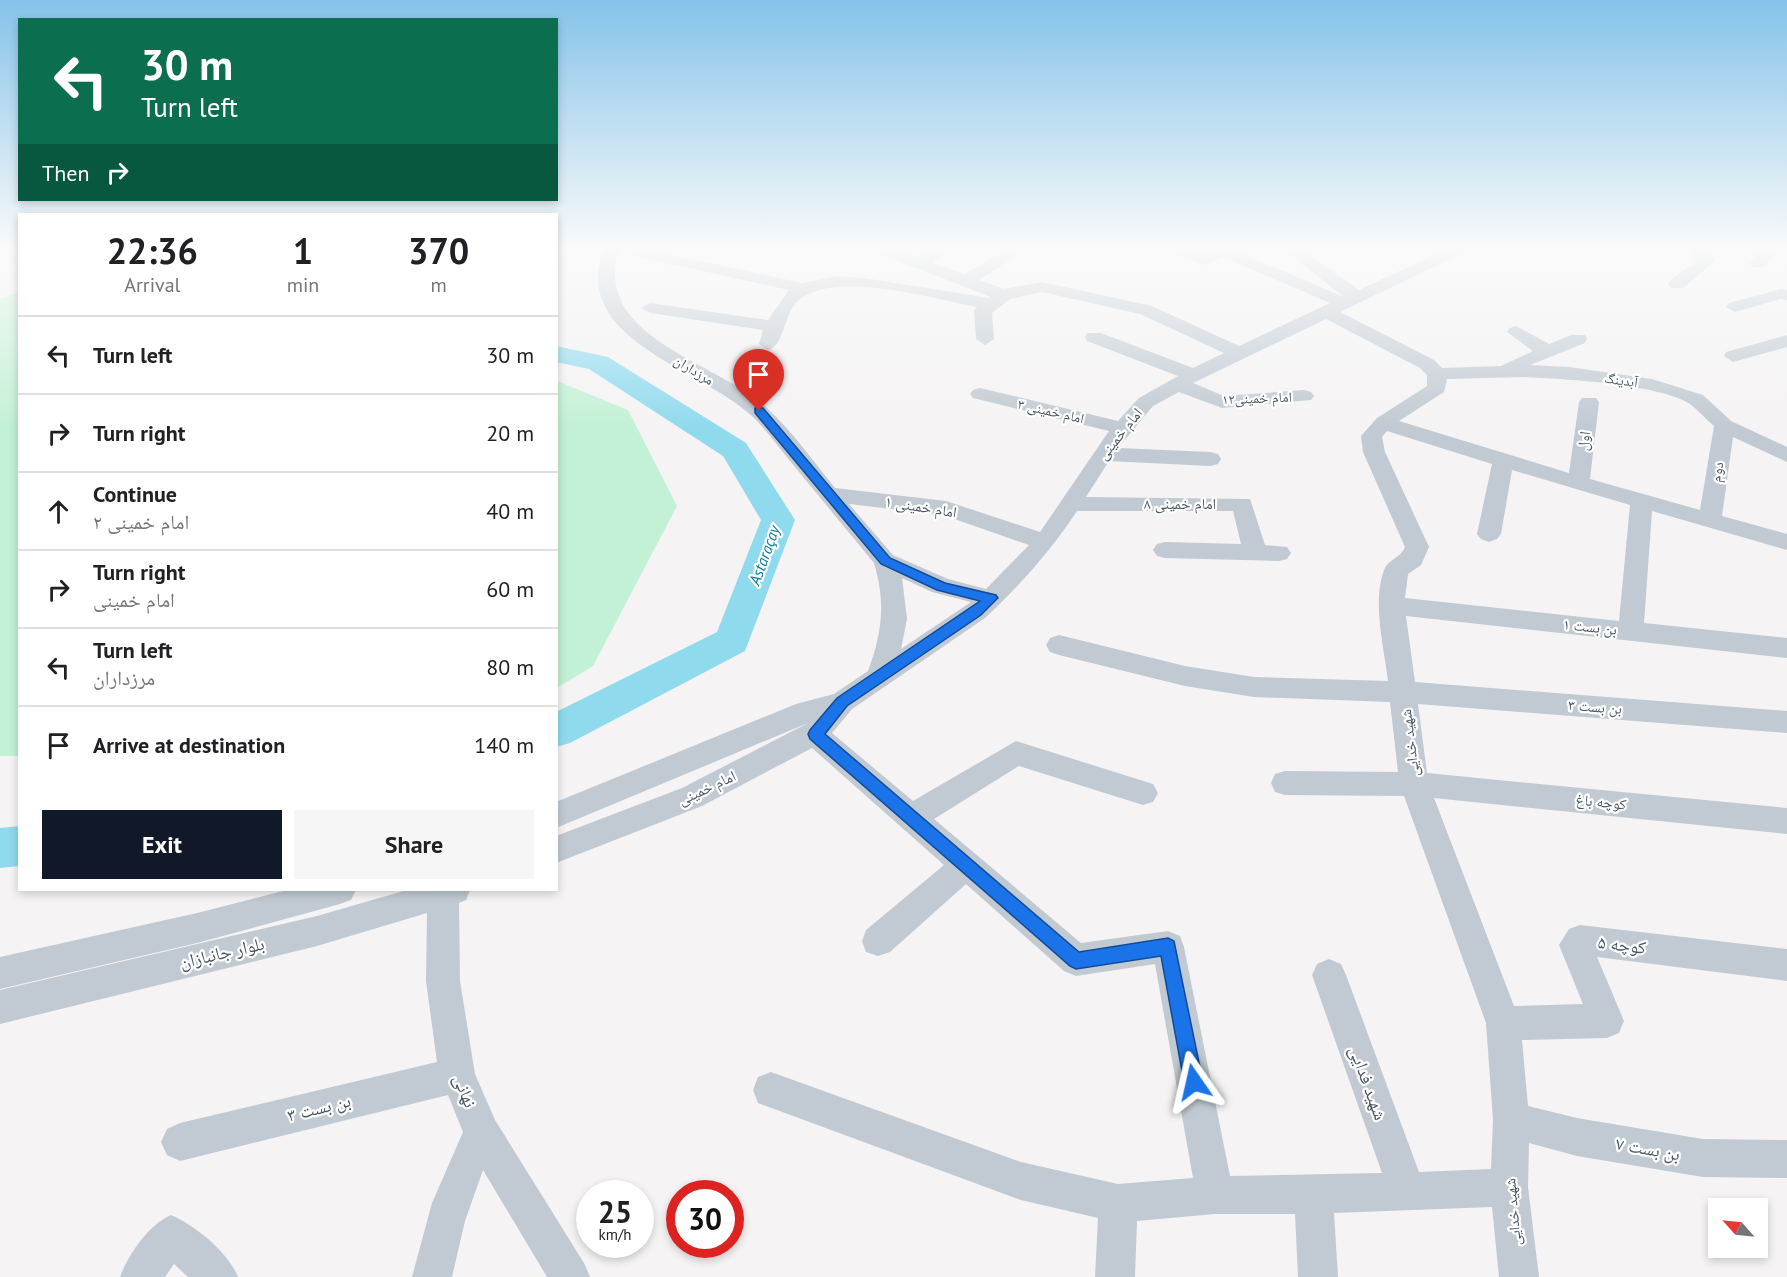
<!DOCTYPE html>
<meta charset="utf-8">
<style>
:root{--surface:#fff;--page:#f6f6f6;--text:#202124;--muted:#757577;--line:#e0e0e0;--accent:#111827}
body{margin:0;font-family:"PT Sans","Noto Naskh Arabic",sans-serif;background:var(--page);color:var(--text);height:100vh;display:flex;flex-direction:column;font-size:22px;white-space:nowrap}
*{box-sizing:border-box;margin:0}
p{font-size:20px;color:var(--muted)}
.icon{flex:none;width:33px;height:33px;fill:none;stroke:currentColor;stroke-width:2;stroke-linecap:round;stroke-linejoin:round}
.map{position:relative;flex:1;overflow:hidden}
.sheet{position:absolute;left:18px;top:213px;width:540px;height:678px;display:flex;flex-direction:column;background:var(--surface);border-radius:0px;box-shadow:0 3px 9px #0003}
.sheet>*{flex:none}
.hud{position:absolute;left:18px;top:18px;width:540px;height:183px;border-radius:0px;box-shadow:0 3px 9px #0003;background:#0b6e4f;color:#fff;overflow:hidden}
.needle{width:39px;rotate:297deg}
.buttons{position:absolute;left:1708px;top:1198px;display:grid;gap:12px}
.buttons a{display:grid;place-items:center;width:60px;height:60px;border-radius:0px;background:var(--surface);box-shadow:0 3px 9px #0003;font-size:30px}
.speed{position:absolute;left:576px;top:1180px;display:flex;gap:12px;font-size:30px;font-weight:700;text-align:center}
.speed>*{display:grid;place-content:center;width:78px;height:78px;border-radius:50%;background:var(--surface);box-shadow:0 3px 9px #0003;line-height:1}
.speed small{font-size:15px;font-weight:400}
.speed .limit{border:9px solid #d22;background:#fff;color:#111}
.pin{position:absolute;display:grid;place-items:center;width:51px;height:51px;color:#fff;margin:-62px -26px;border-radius:50% 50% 50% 0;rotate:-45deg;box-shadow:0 0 6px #0007}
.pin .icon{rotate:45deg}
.me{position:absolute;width:66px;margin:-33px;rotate:349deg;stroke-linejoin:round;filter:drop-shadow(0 0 4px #0008)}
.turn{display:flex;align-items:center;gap:21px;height:126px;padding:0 24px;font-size:27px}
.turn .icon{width:78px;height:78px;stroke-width:2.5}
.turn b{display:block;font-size:42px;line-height:51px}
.then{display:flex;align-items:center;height:57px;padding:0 24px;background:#0003;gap:12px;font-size:22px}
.eta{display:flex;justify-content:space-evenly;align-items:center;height:102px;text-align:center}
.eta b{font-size:36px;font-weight:800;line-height:42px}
.cta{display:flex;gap:12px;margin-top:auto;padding:12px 24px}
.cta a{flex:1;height:69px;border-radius:0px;background:var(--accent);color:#fff;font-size:24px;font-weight:800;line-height:69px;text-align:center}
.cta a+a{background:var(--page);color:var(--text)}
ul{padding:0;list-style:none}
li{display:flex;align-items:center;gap:18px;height:78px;padding:0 24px;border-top:2px solid var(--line)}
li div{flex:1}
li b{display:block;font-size:22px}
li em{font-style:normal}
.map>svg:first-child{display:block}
</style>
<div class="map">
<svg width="1787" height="1277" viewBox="0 0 1787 1277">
<rect width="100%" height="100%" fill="#f5f3f3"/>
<!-- green -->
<path fill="#c3f1d5" d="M19,292L20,756H0V299Z
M557,381L628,410L677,506L593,666L557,688Z"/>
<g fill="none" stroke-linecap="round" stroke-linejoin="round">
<!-- river -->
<path fill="#90daee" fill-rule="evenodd" d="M556,346L608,357L746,443L795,520L745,651L570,743L556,747V712L717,632L761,520L723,456L589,369L556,362Z
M20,826V866L0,868V828Z"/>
<!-- minor -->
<path fill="#c1cad2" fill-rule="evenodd" d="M604,248H620C588,337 719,362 767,408C792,431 813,461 835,488L946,501L1040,532L1109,431L973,398L970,394L973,390L980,388L1118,421L1139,398L1178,376L1087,341L1085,337L1087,333H1101L1193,368L1224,353L1140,314L1042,292L1010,299L992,313L994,339L985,345L976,339L974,311L977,307C934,299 827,267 795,304C784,316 784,346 768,350L759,344L763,330L650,313L641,308L650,303L768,320L789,290L638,257L630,252L632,248H641L802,283L837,276L864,278L989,298L991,297L873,251L871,248H893L918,257L935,248H955L933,263L964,274L1010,248H1029L979,280L1004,289L1042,282L1152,306L1239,346L1330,303L1223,257L1204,265L1167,251L1165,248H1187L1203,254L1217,248H1229L1344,297L1282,248H1300L1359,290L1448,248H1469L1467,251L1340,312L1434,360L1442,368L1501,366L1533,351L1507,332L1510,328L1516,326L1549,344L1571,335H1585L1587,339L1585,343L1530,365L1569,367L1652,379L1703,395L1731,421L1787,447V462L1733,437L1722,516L1787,534V550L1652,511L1644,623L1787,638V658L1406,616L1415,682L1787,711V733L1418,704L1427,773L1787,808V834L1434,798L1514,1006L1583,1004L1559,945L1569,929L1580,925L1787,949V981L1597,957L1624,1021L1619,1033L1607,1038L1522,1040L1528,1106L1577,1118L1703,1139L1787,1140V1178L1703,1177L1577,1156L1529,1143L1528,1187L1539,1277H1499L1492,1207L1334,1213L1338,1277H1298L1295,1214H1215L1137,1221L1135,1277H1095L1098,1218L1021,1200L758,1103L753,1090L758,1077L771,1072L1021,1162L1118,1184L1193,1178L1155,964L1076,976L1064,971L966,884L890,952L878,956L866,952L862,941L866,930L944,865L812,748L702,806L556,863V836L682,788L808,723L556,828V802L796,704L834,694L868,671C882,633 886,603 874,563C846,529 818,495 790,461C778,447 766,429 752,416C703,369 568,340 604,248ZM1326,319L1420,368L1427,375V386L1377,418L1361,436L1363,452L1405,547C1401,558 1388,559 1384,570C1372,603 1384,647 1388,681L1254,677L1185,666L1059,635L1050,638L1046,645L1050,652L1059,655L1185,686L1254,697L1390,702L1398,772L1285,771L1275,774L1271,783L1275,792L1285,795L1404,796L1486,1023L1493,1120L1491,1169L1419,1172L1346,975L1341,964L1329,959L1317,964L1312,975L1382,1173L1230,1176L1184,947L1180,936L1168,931L1081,943L934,819L1019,766L1143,805L1153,802L1158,793L1153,784L1016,741L913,801L832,733L852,709L985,618C1020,585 1050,552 1077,511H1233L1241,544L1165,542L1157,544L1153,550L1157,556L1165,558L1279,561L1287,559L1291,553L1287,547L1265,545L1250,499L1086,497L1109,461L1210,466L1218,464L1221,459L1218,454L1210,452L1118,448L1153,406L1179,392L1222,408L1311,400L1314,396L1311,392L1304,390L1224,396L1193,383ZM1525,377C1563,379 1660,384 1690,404C1698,410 1706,419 1714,426L1700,510L1590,479L1599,402L1596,398H1582L1579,402L1569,473L1399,421L1444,392L1447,379ZM1387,431L1492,464L1477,534L1481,539L1489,542L1497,539L1501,534L1512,470L1630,505L1619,621L1405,598L1408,574L1421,565L1429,547L1385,452L1382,437ZM849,504L943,515L1029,545L986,589L948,579L893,555ZM902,578L932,592L971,602L901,649L907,619Z
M1690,248H1706L1716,260L1683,288H1671L1668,284L1671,280L1698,260L1690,252Z
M1763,248H1780L1764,267H1752L1750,263Z
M1781,289L1787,290V300L1781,299L1735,312L1726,307L1729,303Z
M1787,335V347L1733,362L1724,356L1726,352Z
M287,890H356L351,900L340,904L197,943L0,989V957L197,913Z
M407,890H470L466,900L459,903L460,981L475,1074L495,1120L584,1263L590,1277H547L483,1170L465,1221L452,1277H412L432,1203L463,1132L448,1095L180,1161L167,1155L161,1142L167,1129L180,1123L437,1062L426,981L427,913L317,946L0,1024V990L317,916Z
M171,1215C196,1226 228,1252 238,1277H188L174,1264L165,1277H120C129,1254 148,1225 171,1215Z"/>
</g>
<!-- sky -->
<linearGradient id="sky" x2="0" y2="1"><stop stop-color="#85c3ea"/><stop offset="0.58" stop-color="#fafafa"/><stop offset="1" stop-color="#fafafa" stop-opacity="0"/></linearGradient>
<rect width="1787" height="427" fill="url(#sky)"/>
<!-- route -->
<path fill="#1a73e8" stroke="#114b97" stroke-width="1.5" d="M755,408H763L890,558L945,583L996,595L998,598L981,615L847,706L825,734L1079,952L1168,938L1174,941L1203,1082L1200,1089L1194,1092L1187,1089L1184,1082L1161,956L1076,969L1070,966L810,739L808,734L810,730L837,698L980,601L937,590L881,564L755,413Z"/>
<g text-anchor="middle" stroke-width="4.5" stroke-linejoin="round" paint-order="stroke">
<!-- far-street labels -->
<g font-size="14" fill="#4a5661" stroke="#fff">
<text transform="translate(694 370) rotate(31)" y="5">مرزداران</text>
<text transform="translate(1621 380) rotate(8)" y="5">آبدینگ</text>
<text transform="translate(1257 398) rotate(-2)" y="5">امام خمینی۱۲</text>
<text transform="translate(1051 411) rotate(13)" y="5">امام خمینی ۳</text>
</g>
<!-- street labels -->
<g font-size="15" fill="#4a5661" stroke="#fff">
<text transform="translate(1120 434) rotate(-51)" y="5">امام خمینی</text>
<text transform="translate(1584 441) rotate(-83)" y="5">اول</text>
<text transform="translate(1717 472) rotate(-82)" y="5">دوم</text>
<text x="1180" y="509">امام خمینی ۸</text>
<text transform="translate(921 507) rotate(9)" y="5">امام خمینی ۱</text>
<text transform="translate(1590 627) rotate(6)" y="5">بن بست ۱</text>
<text transform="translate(1595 707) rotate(4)" y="5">بن بست ۳</text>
<text transform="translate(1410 743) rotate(-97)" y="5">شهید خدایی</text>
<text transform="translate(707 788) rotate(-25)" y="5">امام خمینی</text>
<text transform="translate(1601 802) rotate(6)" y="5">کوچه باغ</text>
<text transform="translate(1513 1212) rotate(-95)" y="5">شهید خدایی</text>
</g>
<!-- water labels -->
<g font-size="16" font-style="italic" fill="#0c7c9b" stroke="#fff">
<text transform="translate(764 555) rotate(-70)" y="6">Astaraçay</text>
</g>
<!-- near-street labels -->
<g font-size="18" fill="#4a5661" stroke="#fff">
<text transform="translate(1622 945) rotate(7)" y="6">کوچه ۵</text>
<text transform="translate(222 953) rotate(-13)" y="6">بلوار جانبازان</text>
<text transform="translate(1368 1083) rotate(70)" y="6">شهید فدایی</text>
<text transform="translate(465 1091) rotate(69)" y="6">نهانی</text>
<text transform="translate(319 1108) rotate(-14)" y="6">بن بست ۳</text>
<text transform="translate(1648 1149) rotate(10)" y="6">بن بست ۷</text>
</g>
</g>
</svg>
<div class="buttons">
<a><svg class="needle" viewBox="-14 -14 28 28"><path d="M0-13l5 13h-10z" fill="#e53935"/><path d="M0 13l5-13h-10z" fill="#757577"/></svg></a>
</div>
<div class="speed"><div>25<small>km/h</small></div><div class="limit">30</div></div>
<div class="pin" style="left:759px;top:411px;background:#d93025"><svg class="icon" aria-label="arrive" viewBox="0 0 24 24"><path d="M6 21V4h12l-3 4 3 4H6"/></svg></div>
<svg class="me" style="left:1194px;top:1082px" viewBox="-20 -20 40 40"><path d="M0-17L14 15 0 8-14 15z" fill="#1a73e8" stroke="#fff" stroke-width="4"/></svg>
<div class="hud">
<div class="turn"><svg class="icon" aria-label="left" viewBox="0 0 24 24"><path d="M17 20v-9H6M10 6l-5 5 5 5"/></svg><div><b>30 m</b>Turn left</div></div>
<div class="then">Then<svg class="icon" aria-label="right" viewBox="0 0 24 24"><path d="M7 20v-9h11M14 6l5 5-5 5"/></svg></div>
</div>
<section class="sheet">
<div class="eta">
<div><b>22:36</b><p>Arrival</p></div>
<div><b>1</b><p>min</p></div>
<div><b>370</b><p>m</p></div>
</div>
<ul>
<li><svg class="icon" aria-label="left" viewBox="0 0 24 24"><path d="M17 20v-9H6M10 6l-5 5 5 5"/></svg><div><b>Turn left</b></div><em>30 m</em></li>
<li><svg class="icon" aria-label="right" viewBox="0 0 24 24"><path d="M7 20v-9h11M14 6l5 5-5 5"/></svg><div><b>Turn right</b></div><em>20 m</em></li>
<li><svg class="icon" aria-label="ahead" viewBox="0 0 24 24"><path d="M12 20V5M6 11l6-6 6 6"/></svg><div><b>Continue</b><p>امام خمینی ۲</p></div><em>40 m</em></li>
<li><svg class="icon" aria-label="right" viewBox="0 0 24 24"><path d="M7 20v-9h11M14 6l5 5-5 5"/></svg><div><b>Turn right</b><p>امام خمینی</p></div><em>60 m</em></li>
<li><svg class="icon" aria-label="left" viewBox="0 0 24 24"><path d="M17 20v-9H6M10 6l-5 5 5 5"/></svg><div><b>Turn left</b><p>مرزداران</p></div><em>80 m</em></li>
<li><svg class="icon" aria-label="arrive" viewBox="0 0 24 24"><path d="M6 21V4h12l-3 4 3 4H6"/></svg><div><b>Arrive at destination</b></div><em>140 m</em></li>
</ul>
<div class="cta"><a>Exit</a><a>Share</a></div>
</section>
</div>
